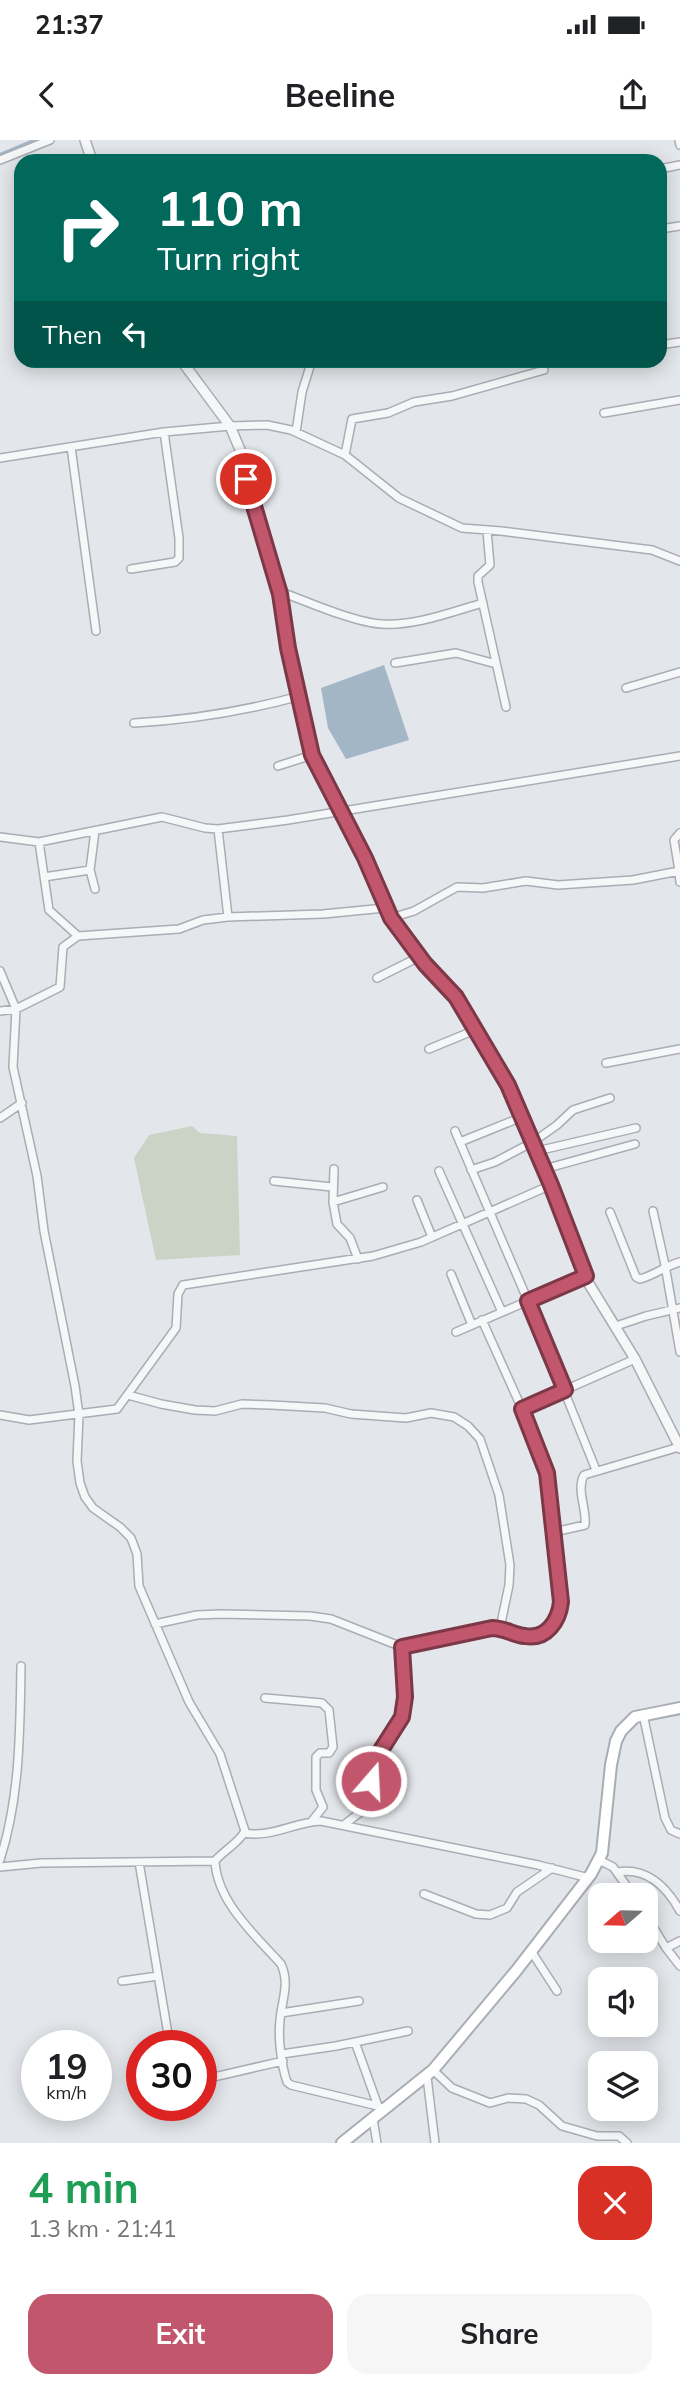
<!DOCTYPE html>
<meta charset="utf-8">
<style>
:root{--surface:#fff;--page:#f6f6f6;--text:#202124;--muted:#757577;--accent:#c1566d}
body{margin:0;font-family:Mulish,sans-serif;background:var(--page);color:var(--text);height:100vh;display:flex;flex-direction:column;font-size:26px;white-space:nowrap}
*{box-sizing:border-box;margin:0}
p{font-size:23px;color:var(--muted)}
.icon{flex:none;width:38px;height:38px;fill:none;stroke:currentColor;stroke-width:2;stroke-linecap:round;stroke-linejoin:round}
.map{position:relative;height:2003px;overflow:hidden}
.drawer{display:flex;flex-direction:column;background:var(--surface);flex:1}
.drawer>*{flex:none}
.hud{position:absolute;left:14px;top:14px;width:653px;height:214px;border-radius:21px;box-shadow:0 4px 18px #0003;background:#00695c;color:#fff;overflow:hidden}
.needle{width:46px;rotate:250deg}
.tools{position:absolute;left:588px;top:1743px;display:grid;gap:14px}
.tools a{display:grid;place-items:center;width:70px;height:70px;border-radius:14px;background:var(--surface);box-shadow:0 4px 18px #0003;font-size:35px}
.speed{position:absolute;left:21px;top:1890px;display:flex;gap:14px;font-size:35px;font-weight:700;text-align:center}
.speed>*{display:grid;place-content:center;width:91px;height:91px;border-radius:50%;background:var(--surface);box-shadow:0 4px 18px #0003;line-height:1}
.speed small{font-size:18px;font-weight:400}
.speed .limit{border:10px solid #d22;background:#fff;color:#111}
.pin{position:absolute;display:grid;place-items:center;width:60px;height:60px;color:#fff;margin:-30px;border:4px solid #fff;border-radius:50%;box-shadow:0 2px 7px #0007}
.me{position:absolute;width:77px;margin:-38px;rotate:19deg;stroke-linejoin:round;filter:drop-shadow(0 0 5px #0008)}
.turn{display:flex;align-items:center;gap:24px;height:147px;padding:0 28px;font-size:32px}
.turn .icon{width:91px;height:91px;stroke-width:2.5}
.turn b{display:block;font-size:49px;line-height:60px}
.then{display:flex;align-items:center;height:66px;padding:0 28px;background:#0003;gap:14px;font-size:26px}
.round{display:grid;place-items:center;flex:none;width:74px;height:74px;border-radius:21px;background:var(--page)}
.overview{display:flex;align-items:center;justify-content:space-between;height:119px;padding:0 28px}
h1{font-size:42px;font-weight:700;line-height:52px;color:#1e9e55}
.button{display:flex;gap:14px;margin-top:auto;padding:14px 28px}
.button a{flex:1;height:80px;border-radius:21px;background:var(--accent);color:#fff;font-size:28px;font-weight:700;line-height:80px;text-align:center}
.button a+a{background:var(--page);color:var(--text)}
.status{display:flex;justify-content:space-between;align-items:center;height:49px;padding:0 35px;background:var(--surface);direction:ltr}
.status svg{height:19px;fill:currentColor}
header{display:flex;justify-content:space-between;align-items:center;height:91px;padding:0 28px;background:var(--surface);font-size:32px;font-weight:700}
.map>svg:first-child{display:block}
</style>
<div class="status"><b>21:37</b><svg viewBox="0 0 49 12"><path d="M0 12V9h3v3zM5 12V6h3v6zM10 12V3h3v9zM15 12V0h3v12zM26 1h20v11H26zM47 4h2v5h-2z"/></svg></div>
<header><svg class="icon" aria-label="back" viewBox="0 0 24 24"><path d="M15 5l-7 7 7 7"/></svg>Beeline<svg class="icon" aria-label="share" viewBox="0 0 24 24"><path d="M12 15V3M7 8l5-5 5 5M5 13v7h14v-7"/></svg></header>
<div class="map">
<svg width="680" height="2003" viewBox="0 0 680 2003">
<rect width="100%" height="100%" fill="#e3e6ea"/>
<!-- green -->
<path fill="#cad3c5" d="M192,986L200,993L237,996L240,1115L156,1120L134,1018L149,995Z"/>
<!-- water -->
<path fill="#a2b6c6" d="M384,525L409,600L346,619L328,588L321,548Z"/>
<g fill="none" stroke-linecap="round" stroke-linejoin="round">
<!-- stream -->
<path stroke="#a2b6c6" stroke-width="2.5" d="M0,14L34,0"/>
<defs>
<path id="minor" d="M679,0L680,5
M0,20L50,0
M660,29L680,25
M660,89L680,86
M660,205L680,202
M604,273L680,260
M296,292L302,252L312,220
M71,307L96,491
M345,315L352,279L388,273L414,262L452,256L544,230
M0,318L164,292L230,286L267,285L291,290L345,315L399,358L462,388L501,391L652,410L680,421
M487,391L490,425L478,436V442L506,567
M131,429L175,422L179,418V398L164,292
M279,451C305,461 356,483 382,484C416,486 451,472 483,463
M395,523L456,513L496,524
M626,548L680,532
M134,583C190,580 245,571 300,556
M278,626L312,615
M218,689L228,777
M95,691L90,730L95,749
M0,697L39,702L162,677L205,688L218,689L288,680L680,616
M39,702L49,770L78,796
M679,731L680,742
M44,737L90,730
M391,778L414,771L457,747L483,748L526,741L558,745L633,740L679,731L674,700L680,693
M0,831L16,869L13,927L37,1036L44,1091L75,1246L79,1275L77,1321L80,1343L85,1357L93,1368L120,1387L131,1398L137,1414L139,1446L189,1562L220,1614L245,1691C239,1703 224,1710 215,1721C217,1762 255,1795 281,1824C290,1844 282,1859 280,1880C278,1898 281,1924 287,1942L291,1945L386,1968
M377,838L419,817
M0,871L16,869L60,847L63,807L78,796L179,789L203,780L228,777L323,774L385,768
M429,909L475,890
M606,923L680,909
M0,978L22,963
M455,991L528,1161L456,1192
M460,1002L522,977
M537,1011L636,988
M334,1029L333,1062L337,1084L350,1098L358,1119
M544,1029L635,1004
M471,1030L495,1022L533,1002L557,985L573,970L610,958
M439,1031L502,1172
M274,1041L332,1047
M417,1060L432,1097
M333,1062L383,1047
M653,1071L665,1125L680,1212
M610,1072L636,1137L640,1139C655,1135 665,1126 680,1122
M451,1134L472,1185
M586,1136L528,1161L596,1330
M482,1180L522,1269L635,1219
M616,1186L646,1176L680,1168
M128,1255L161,1264L195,1270L215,1271L242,1264L271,1265L325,1268L351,1274L406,1278L431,1273L454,1277L468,1286L480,1299L499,1355L510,1425L509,1445L500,1488
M0,1275L29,1280L117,1269L176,1188L178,1154L183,1145L373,1116L421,1102L551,1045
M554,1392L585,1385C587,1369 576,1350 584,1335L679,1307
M155,1484L197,1475L221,1474L310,1476L331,1479L402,1507L492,1488C505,1488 513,1495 525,1496C547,1500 559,1480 561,1462L547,1333L522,1269
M265,1558L322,1563L329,1570L333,1607L329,1613H320L316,1617V1650L323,1667L312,1681
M643,1574L665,1678L671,1690L680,1694
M345,1684L362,1671L378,1617L402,1577L405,1557L402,1507
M244,1693C272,1698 294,1682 321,1681L538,1725L589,1738
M0,1720C20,1657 20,1592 21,1526
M599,1720L613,1727L633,1755
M139,1722L170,1906
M0,1727L41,1723L215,1721
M617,1732C647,1727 666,1746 680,1771
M424,1754L476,1774L490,1775L507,1768L517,1752L552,1728
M646,1775L666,1808L680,1826
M666,1808L680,1801
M531,1811L557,1851
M122,1841L158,1836
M281,1873L359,1861
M355,1902L378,1966
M282,1914L336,1906L408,1891
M433,1930L452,1948L490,1963L508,1958L526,1959L539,1965L562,1986L597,1996H619L627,2003
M427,1937L435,2003
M201,1940L283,1921
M373,1979L377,2003"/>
<path id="tertiary" d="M85,0L92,21
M181,220L230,286L241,312L259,387L280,454L288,508L312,615L365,718L391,778L424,824L456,857L508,945L551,1045L589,1144L635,1219L680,1308"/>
<path id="secondary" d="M342,2003L433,1930L516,1831L591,1734L602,1713L611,1625L616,1601L621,1591L635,1577L680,1568"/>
</defs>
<!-- minor casing -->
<use href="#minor" stroke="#a9adb4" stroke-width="10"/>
<!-- tertiary casing -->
<use href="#tertiary" stroke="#a9adb4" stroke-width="12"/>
<!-- secondary casing -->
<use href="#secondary" stroke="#a9adb4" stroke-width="14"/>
<!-- minor -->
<use href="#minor" stroke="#f6f7f9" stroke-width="7"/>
<!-- tertiary -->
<use href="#tertiary" stroke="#f6f7f9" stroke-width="9"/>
<!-- secondary -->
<use href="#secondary" stroke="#fff" stroke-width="10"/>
</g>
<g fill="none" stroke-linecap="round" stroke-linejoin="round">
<defs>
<path id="route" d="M246,339L280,454L288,508L312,615L365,718L391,778L425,824L456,857L508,945L551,1045L586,1136L528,1161L565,1250L522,1269L547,1333L561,1462C559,1480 547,1500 525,1496C513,1495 505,1488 492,1488L402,1507L405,1557L402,1577L381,1610L371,1641"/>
</defs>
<!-- route casing -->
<use href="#route" stroke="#7d3847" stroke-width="18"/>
<!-- route -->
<use href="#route" stroke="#c1566d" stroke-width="12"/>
</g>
</svg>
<div class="tools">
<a><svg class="needle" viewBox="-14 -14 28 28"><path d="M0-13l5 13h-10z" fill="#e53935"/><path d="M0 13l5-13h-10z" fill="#757577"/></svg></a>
<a><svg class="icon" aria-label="sound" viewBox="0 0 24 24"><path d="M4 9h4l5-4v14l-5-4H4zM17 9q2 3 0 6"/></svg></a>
<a><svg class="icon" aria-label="layers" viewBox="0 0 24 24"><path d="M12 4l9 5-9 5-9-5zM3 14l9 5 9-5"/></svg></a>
</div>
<div class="speed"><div>19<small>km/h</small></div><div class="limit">30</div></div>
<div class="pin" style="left:246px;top:339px;background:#d93025"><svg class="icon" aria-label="arrive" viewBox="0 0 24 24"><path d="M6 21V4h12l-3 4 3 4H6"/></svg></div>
<svg class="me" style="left:371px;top:1641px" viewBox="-20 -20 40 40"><circle r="17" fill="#c1566d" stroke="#fff" stroke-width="3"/><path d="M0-11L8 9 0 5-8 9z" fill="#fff"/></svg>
<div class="hud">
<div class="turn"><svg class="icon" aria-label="right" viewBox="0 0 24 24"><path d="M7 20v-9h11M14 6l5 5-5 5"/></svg><div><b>110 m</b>Turn right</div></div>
<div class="then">Then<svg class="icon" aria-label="left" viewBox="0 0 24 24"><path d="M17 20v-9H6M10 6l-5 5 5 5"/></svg></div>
</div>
</div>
<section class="drawer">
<div class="overview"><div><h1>4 min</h1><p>1.3 km · 21:41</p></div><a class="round" style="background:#d93025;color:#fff"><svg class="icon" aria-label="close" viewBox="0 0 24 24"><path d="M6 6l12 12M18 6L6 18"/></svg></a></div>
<div class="button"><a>Exit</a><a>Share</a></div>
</section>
